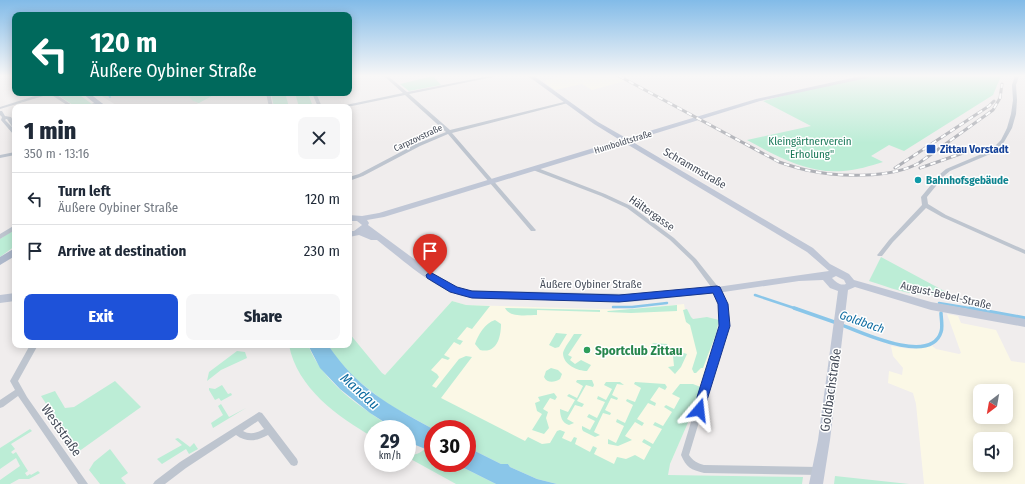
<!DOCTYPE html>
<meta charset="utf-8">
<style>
:root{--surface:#fff;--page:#f6f6f7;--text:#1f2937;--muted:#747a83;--line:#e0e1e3;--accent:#1e52d9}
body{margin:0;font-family:"Fira Sans Condensed",sans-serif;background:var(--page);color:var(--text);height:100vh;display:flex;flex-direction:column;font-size:15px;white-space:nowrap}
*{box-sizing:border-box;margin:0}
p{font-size:13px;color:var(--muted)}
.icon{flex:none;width:22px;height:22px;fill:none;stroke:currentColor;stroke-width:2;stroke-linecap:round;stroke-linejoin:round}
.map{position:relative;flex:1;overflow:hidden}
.side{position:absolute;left:12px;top:104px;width:340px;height:244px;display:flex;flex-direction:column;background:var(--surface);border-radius:8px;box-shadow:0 2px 10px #0003}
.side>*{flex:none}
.banner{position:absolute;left:12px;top:12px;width:340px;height:84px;border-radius:8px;box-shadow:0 2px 10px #0003;background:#00695c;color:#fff;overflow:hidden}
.needle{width:26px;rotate:211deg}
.controls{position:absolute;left:973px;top:384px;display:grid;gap:8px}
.controls a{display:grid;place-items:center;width:40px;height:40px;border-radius:8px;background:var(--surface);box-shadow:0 2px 10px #0003;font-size:20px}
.speed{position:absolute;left:364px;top:420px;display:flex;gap:8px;font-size:20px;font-weight:700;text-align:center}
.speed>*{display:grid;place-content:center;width:52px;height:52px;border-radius:50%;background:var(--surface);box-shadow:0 2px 10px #0003;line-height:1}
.speed small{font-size:10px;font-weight:400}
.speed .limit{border:6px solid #d22;background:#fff;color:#111}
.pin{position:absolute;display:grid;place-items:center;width:34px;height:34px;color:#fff;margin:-41px -17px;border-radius:50% 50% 50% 0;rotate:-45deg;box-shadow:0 0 4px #0007}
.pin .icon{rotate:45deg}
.me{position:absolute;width:44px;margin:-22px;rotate:17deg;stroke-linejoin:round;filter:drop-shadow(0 0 3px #0008)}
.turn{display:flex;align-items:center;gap:14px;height:84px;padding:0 12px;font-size:18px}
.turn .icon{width:52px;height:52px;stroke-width:2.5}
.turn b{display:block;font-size:28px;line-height:34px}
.round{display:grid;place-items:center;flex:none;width:42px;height:42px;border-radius:8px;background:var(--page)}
.head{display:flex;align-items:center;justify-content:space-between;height:68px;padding:0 12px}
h1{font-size:24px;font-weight:800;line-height:30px}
.action{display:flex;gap:8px;margin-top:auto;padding:8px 12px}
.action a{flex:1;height:46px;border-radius:8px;background:var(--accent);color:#fff;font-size:16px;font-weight:800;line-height:46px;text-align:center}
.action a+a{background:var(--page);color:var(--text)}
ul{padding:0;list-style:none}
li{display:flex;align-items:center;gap:12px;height:52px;padding:0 12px;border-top:1px solid var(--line)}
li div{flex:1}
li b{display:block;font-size:15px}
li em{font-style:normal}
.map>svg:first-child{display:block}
</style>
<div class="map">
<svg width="1025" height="484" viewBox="0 0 1025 484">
<rect width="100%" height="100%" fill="#f0eded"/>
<!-- commercial -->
<path fill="#fbf8e6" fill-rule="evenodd" d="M562,76H615L625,81L592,90L582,84L555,90L543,81Z
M452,301L466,305L603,309H631L684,304L687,320L702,329L721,333L706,380L670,464H572L385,375Z
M947,314L958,316L961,323L996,330L1011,361L1025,363V484H924L916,404L913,393L888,383L889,371L902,375L903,368L893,356L891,346L910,349L932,346L936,349L959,354L961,353ZM980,391H1006V417H980ZM980,439H1006V465H980Z"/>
<!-- education -->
<path fill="#e1dedf" d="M97,93H217L191,107H119Z"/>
<!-- green -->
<path fill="#bcedd6" d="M433,76L441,85L409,91L400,84Z
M870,76H1001L993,95L904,151L889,145L871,156L883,162C870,166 857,170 843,171C809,174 776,156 747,140L811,126L763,101L832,83Z
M55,93H77L96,107H76Z
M186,93H217L199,103L193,101Z
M271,93H285L289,107H274Z
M295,93H308L313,107H299Z
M15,229V246L0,257V239Z
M881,257L948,293C917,299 897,290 869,281Z
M452,301L466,305L490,306L472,329L467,327L457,339L463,341L460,345L454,342L444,355L450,358L448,360L442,358L431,370L437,374L439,377L432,386L436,388L459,359L466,356L472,357L441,398L525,441L528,437L542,444L550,443L557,431L560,430L565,432L562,438L571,442L574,437L577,438L575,444L590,452L593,446L597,448L594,454L614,464L617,457L626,459L635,455L644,460L651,447L642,442L644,439L653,444L662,429L653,425L655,422L663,426L672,412L664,407L666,405L674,409L680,398L672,394L680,384H693L703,388L670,464L668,475L803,477L802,484H557L537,479L510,467L508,464H501L467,447V429H433L393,407L381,399L356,379L337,359L328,345H349V333L382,373L385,375Z
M677,305V311L631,313L607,312L608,311Z
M505,308L600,310V312L537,310V315C527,315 510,318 505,308Z
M687,309L691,317L693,319L707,317L719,320L716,334L703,368H701L696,373H694L692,369L697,353L690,325L686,322L683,310Z
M495,320L501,324C501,337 497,354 480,350L475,344C478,335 485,323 495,320Z
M556,333L567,334L559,347L555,348L549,345Z
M574,334H582L568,355L572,357L570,360L575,364L581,360L591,365L587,371C578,371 563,365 563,353C564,348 571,339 574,334Z
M652,343L667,344L669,350L677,351L687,354L681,367L675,374L668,367L674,366L673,356H666L661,350Z
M289,345H308C323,383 361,408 395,429H373V437C338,417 297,388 289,345Z
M237,351L245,352L247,358L221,370L207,381L209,372Z
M551,368L558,370L562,374L560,379C554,383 547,383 544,377L546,371Z
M577,380H592L594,385L593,387L586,385L577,401L584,404L582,407L575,405L567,419L574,423L569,425C562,423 560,416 560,409L568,412L575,400L567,396L569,394L577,398L583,386L576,382Z
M115,381L141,407L78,452L41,396L55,391L65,408L74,407Z
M606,382H620L624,385L617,384L612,395L618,398L617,400L611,398L605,410L611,413L610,415L603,413L594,432L600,435L595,437L583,431L582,429V426L590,430L595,421L587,417L589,414L597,418L605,402L597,399L598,396L606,400L612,389L604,385Z
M635,382L665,384L667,387L665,390L659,387L650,400L656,403L655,406L648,403L637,419L644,423L642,426L635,422L625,436L632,440L618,446L608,444V439L616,443L624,426L616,422L617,419L625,423L633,405L626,401L627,399L635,402L641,388L634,384Z
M222,385L228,394L231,393L232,395L221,401L219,398L215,400L209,390V388L215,389Z
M554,393L557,397L555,400L550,398L543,409L548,412L546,418L549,428L544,434L532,430L542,414L537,411L535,403L540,401L538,397Z
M221,404L229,417L246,408L213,428L211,423L223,415L218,406Z
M30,429L32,431L11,444L15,449L11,452L13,454L16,452L28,471L25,473L27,476L30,474L31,475L38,471L40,473L29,479H19L10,484H0V480L20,466L16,458L0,469V448Z
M178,438L190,447L194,443L198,449L189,454L186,449L162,464L157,459L182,445L175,439Z
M426,448L433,452V463H454L496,484H456L407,457V453C414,457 420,453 426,448Z
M110,449L128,473L121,478L126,484H100L89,470L94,462Z
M835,476L909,484H834Z"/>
<!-- water -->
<path fill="#8ac6e9" d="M308,345H328C357,388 389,405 433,429V452L413,444L407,439V429H395L370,413L340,389L320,368Z
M467,447L501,464H508L510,467L537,479L557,484H496L454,463H467Z"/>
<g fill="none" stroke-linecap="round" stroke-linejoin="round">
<!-- stream-far2 -->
<path stroke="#8ac6e9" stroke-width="2" d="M108,93L110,97"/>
<!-- stream-far1 -->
<path stroke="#8ac6e9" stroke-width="2.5" d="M755,295L797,309
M939,303L975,309
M613,307H632L667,303"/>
<!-- stream -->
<path stroke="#8ac6e9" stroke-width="3.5" d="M794,308L837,323
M970,308L1025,318
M842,325C862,333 931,365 941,332C943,327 941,318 941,313"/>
<!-- street -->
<path fill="#bec5cf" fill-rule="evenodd" d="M384,76H388L407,92L490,76H495L494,77H493L409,94L450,130L568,101V103L452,133L535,229L536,230L535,231H531L448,134L420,146L363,176L349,181V177L359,174L416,144L446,132L405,95L347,107H339L341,106L403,93Z
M1015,76H1019L1016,85L1017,100L1016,114L1012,128L1004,142L995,152L950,171L944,176L927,197L928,204L946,215L1025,250V254L942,217L926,208L893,242L882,256H878L877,255L878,254L889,240L922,205L921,197L940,174L946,169L991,150L1001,140L1007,128L1011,114L1013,100L1012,85Z
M44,93H54L75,107H70L50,94L0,109V107Z
M266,93H270L273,107H269Z
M312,93H316L322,107H318Z
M97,102H99V104L88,107H82Z
M0,111H2L5,116L11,117L15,124V128H13L7,119H6L5,120L15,130V134H13L1,120L2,117L0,115Z
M15,152V155L0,158V155Z
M535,167L605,194L631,206L674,238L696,259L719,288L726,304L728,326L689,455C693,461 697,463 704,465L818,467L821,468L822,471L821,474L818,475L704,473C691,470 686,467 681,455L720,326V304L714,291L692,261L670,240L627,208L601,196L533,170L532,169Z
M15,225V230L0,239V234Z
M30,345H38L18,381L27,397L88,484H78L18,396L3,407L0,408V400L15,390L10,381Z
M259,412L262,413L297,459L298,462L297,465L294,466L291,465L268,435C257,441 247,443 236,435L186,468L165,484H153L155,481L180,462ZM258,421L264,429C257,433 250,435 243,431Z"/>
<!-- secondary -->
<path fill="#c0c7d6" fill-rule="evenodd" d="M528,76H534L598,122L626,138L756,99L861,76H870L867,78L760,101L631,141L813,248L830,264L849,274L854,280L931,302L1025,319V327L931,310L855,287L848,290L830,440L823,484H809L818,440L838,291L830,288L823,280L799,281L717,293L630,302L472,298C439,294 403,260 377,240H371L359,235L349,237V231H354L362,225L357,221H349V215L362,216L379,213L620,140L594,124ZM625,143L807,252L829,271L717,287L630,294L463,290L448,284L368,225L369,223L367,220L384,217ZM836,276L844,280L846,284C840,286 836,282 832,278Z
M15,293V301L0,303V295Z"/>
<!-- primary -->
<path fill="#adb8cb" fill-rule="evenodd" d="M82,93H89L107,107H99Z
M15,248V256L0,265V257Z"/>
<defs>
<path id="rail" d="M619,76L779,162C788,165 797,168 806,170C838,177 890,179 919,163L993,110L1000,98L1002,84
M895,168L989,106L994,101
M920,168L963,153"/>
</defs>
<!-- rail casing -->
<use href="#rail" stroke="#afb1b7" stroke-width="3"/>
<!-- rail -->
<use href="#rail" stroke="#fff" stroke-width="2" stroke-dasharray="5.5" stroke-linecap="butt"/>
</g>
<!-- sky -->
<linearGradient id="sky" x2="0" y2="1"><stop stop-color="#82bbe8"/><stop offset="0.53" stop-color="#f8f7f7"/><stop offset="1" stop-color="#f8f7f7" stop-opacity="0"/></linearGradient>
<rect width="1025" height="143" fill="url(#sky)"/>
<!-- route -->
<path fill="#1e52d9" stroke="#14358d" d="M430,272L457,287L472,291L619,295L717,286L720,287L728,304L730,326L703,413L699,415L694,413L693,410L719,326L718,304L713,293L619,302L472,298L450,292L427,278L426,275Z"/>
<!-- markers -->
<rect fill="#1a4fb4" stroke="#fff" stroke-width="1.5" x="926" y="144" width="10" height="10" rx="2"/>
<circle fill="#0f9aa8" stroke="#fff" stroke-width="1.5" cx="918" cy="180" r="4"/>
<circle fill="#2e9e5b" stroke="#fff" stroke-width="1.5" cx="587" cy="350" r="4"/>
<g text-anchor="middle" stroke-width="3" stroke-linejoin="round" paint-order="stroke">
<!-- far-street labels -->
<g font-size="9" fill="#464d5a" stroke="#fff">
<text transform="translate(418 138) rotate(-25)" y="3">Carpzovstraße</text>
<text transform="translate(623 142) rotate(-17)" y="3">Humboldtstraße</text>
</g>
<!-- park labels -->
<g font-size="11" fill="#197858" stroke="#fff">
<text x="810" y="145">Kleingärtnerverein<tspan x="810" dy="13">"Erholung"</tspan></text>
</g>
<!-- transit labels -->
<g font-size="11" font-weight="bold" fill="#164399" stroke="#fff" text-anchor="start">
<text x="940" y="153">Zittau Vorstadt</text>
</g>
<!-- street labels -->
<g font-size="11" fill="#464d5a" stroke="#fff">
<text transform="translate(695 168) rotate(30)" y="4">Schrammstraße</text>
<text transform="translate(652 213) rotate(35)" y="4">Hältergasse</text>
<text x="591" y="288">Äußere Oybiner Straße</text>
<text transform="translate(946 295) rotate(13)" y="4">August-Bebel-Straße</text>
</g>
<!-- culture labels -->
<g font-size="11" font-weight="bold" fill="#0d838f" stroke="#fff" text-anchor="start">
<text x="926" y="184">Bahnhofsgebäude</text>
</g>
<!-- water labels -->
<g font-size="12" font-style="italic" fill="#106da2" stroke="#fff">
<text transform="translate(862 322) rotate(19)" y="4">Goldbach</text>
</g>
<!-- near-leisure labels -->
<g font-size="13" font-weight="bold" fill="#27864d" stroke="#fff" text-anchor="start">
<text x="595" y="355">Sportclub Zittau</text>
</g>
<!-- near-street labels -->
<g font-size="13" fill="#464d5a" stroke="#fff">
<text transform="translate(830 390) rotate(-82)" y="5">Goldbachstraße</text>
<text transform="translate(62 430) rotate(55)" y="5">Weststraße</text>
</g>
<!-- near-water labels -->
<g font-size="14" font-style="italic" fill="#106da2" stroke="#fff">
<text transform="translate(360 391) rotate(42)" y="5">Mandau</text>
</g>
</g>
</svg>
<div class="controls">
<a><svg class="needle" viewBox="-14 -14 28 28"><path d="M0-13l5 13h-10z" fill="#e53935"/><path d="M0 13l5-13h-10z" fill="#747a83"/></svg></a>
<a><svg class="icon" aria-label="sound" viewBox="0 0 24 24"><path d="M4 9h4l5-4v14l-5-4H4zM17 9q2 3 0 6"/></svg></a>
</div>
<div class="speed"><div>29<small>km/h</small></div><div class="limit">30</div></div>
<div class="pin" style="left:430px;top:275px;background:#d93025"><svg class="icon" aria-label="arrive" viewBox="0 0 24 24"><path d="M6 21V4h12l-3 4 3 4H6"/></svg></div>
<svg class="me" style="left:699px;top:410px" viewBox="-20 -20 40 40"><path d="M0-17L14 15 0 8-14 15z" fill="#1e52d9" stroke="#fff" stroke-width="4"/></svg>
<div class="banner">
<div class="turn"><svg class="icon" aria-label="left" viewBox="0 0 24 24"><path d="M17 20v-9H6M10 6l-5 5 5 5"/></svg><div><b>120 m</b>Äußere Oybiner Straße</div></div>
</div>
<section class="side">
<div class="head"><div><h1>1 min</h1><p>350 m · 13:16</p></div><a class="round"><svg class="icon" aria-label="close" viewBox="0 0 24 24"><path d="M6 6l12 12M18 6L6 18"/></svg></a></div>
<ul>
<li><svg class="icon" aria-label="left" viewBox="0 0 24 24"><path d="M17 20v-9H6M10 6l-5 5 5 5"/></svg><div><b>Turn left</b><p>Äußere Oybiner Straße</p></div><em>120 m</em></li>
<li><svg class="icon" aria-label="arrive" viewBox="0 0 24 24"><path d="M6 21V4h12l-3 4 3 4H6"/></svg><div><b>Arrive at destination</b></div><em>230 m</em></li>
</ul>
<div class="action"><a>Exit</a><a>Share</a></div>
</section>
</div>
